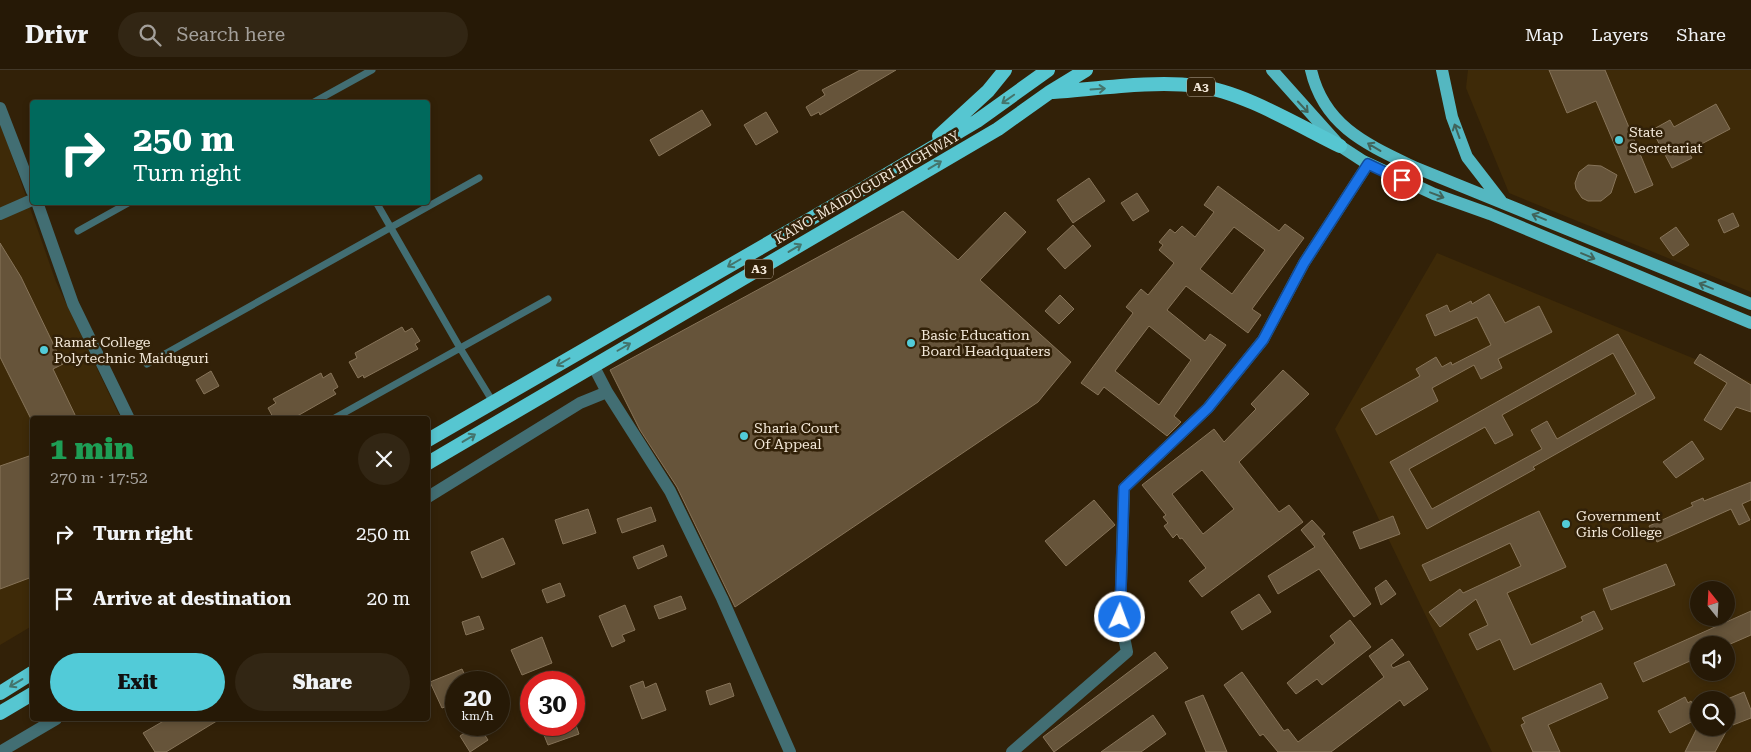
<!DOCTYPE html>
<meta charset="utf-8">
<style>
:root{--surface:#261906;--page:#322614;--text:#f1f3f6;--muted:#a4a09b;--line:#423828;--accent:#52cbd8}
body{margin:0;font-family:"Roboto Serif",serif;background:var(--page);color:var(--text);height:100vh;display:flex;flex-direction:column;font-size:19px;white-space:nowrap}
*{box-sizing:border-box;margin:0}
p{font-size:16px;color:var(--muted)}
.icon{flex:none;width:28px;height:28px;fill:none;stroke:currentColor;stroke-width:2;stroke-linecap:round;stroke-linejoin:round}
.map{position:relative;flex:1;overflow:hidden}
.sheet{position:absolute;left:30px;top:346px;width:400px;height:305px;display:flex;flex-direction:column;background:var(--surface);border-radius:5px;box-shadow:0 2px 8px #0003,0 0 0 1px var(--line)}
.sheet>*{flex:none}
.guide{position:absolute;left:30px;top:30px;width:400px;height:105px;border-radius:5px;box-shadow:0 2px 8px #0003,0 0 0 1px var(--line);background:#00695c;color:#fff;overflow:hidden}
.needle{width:32px;rotate:342deg}
.controls{position:absolute;left:1690px;top:511px;display:grid;gap:10px}
.controls a{display:grid;place-items:center;width:45px;height:45px;border-radius:50%;background:var(--surface);box-shadow:0 2px 8px #0003,0 0 0 1px var(--line);font-size:25px}
.speed{position:absolute;left:445px;top:601px;display:flex;gap:10px;font-size:25px;font-weight:700;text-align:center}
.speed>*{display:grid;place-content:center;width:65px;height:65px;border-radius:50%;background:var(--surface);box-shadow:0 2px 8px #0003,0 0 0 1px var(--line);line-height:1}
.speed small{font-size:12px;font-weight:400}
.speed .limit{border:8px solid #d22;background:#fff;color:#111}
.pin{position:absolute;display:grid;place-items:center;width:42px;height:42px;color:#fff;margin:-21px;border:2px solid #fff;border-radius:50%;box-shadow:0 1px 5px #0007}
.me{position:absolute;width:55px;margin:-28px;rotate:2deg;stroke-linejoin:round;filter:drop-shadow(0 0 4px #0008)}
.turn{display:flex;align-items:center;gap:18px;height:105px;padding:0 20px;font-size:22px}
.turn .icon{width:65px;height:65px;stroke-width:2.5}
.turn b{display:block;font-size:35px;line-height:42px}
.round{display:grid;place-items:center;flex:none;width:52px;height:52px;border-radius:26px;background:var(--page)}
.summary{display:flex;align-items:center;justify-content:space-between;height:85px;padding:0 20px}
h1{font-size:30px;font-weight:800;line-height:38px;color:#1e9e55}
.action{display:flex;gap:10px;margin-top:auto;padding:10px 20px}
.action a{flex:1;height:58px;border-radius:30px;background:var(--accent);color:#111;font-size:20px;font-weight:800;line-height:58px;text-align:center}
.action a+a{background:var(--page);color:var(--text)}
ul{padding:0;list-style:none}
li{display:flex;align-items:center;gap:15px;height:65px;padding:0 20px}
li div{flex:1}
li b{display:block;font-size:19px}
li em{font-style:normal}
header{display:flex;align-items:center;gap:30px;box-sizing:border-box;height:70px;padding:0 25px;background:var(--surface);border-bottom:1px solid var(--line)}
header strong{font-size:24px}
nav{display:flex;gap:28px;margin-inline-start:auto;font-size:18px}
.search{width:350px;height:45px;background:var(--page);display:flex;align-items:center;gap:12px;box-sizing:border-box;padding:0 18px;border-radius:28px;color:var(--muted);font-size:19px}
.map>svg:first-child{display:block}
</style>
<header>
<strong>Drivr</strong>
<div class="search"><svg class="icon" aria-label="search" viewBox="0 0 24 24"><circle cx="10" cy="10" r="6"/><path d="M15 15l6 6"/></svg>Search here</div>
<nav><a>Map</a><a>Layers</a><a>Share</a></nav>
</header>
<div class="map">
<svg width="1751" height="682" viewBox="0 0 1751 682">
<rect width="100%" height="100%" fill="#322108"/>
<!-- built -->
<path fill="#3e2a08" fill-rule="evenodd" d="M1468,0H1751V222L1509,123L1466,18Z
M0,52L56,212L121,349H32V556L0,575Z
M1437,183L1751,312V682H1492L1335,359ZM1699,520H1726V548H1699ZM1699,575H1726V602H1699ZM1699,630H1726V658H1699Z"/>
<!-- building -->
<path fill="#66543a" stroke="#877459" fill-rule="evenodd" d="M860,0H896L820,45L819,42L811,46L806,37L825,25L822,20Z
M1549,0H1605L1653,115L1635,123L1596,31L1567,43Z
M1716,34L1730,59L1688,81L1692,88L1672,98L1652,60L1670,50L1674,57Z
M702,40L711,55L659,86L650,70Z
M766,42L778,62L756,75L744,55Z
M1588,95L1601,96L1617,105L1611,123L1601,131H1588L1582,128L1576,119L1575,113L1579,102Z
M1089,108L1105,131L1073,153L1057,130Z
M1218,116L1279,161L1285,154L1304,168L1252,239L1261,245L1248,263L1186,216L1167,240L1205,271L1210,264L1226,275L1174,346L1181,352L1167,366L1104,317L1098,325L1081,313L1133,243L1126,237L1141,219L1148,225L1174,193L1159,180L1163,175L1159,172L1170,159L1175,163L1182,156L1195,167L1214,142L1204,135ZM1234,157L1265,180L1232,224L1200,199ZM1149,256L1191,290L1159,335L1115,301Z
M1137,123L1149,141L1133,151L1121,133Z
M903,141L958,190L1005,142L1026,162L980,210L1071,292L1038,332L735,537L677,417L640,360L610,300Z
M1733,143L1739,156L1724,163L1718,150Z
M1073,155L1091,176L1065,199L1047,179Z
M1676,157L1689,175L1673,186L1660,168Z
M0,173L21,207L63,294L53,299L77,349H31L0,287Z
M1489,224L1505,253L1539,236L1552,262L1498,289L1502,298L1481,309L1474,295L1432,318L1438,331L1376,365L1361,339L1420,306L1416,299L1436,287L1442,297L1451,292L1452,295L1491,275L1477,247L1435,266L1426,245L1447,235L1450,242L1471,231L1472,234Z
M1060,225L1074,239L1059,254L1045,241Z
M402,257L405,262L412,258L420,271L415,274L418,279L364,308L363,305L358,308L349,292L357,288L355,283Z
M1618,264L1655,328L1533,397L1535,399L1427,459L1390,392ZM1613,283L1636,324L1557,369L1547,351L1531,360L1542,379L1432,439L1409,399L1485,357L1495,374L1513,365L1502,345Z
M1700,284L1751,315V342L1736,337L1721,360L1704,350L1727,313L1694,293Z
M1283,300L1309,324L1239,392L1279,442L1289,435L1303,452L1202,527L1189,511L1206,498L1182,468L1180,469L1177,464L1173,468L1164,456L1168,453L1163,447L1166,445L1142,415L1214,359L1224,372L1256,339L1251,334ZM1202,400L1234,439L1203,464L1172,424Z
M211,301L219,316L204,324L196,310Z
M321,303L323,308L331,303L338,317L333,320L336,324L292,349H274L268,338L276,333L273,329Z
M1692,371L1704,389L1676,408L1663,392Z
M32,385V507L0,519V396Z
M1751,412V430L1742,434L1750,450L1739,455L1731,439L1657,472L1649,456L1693,436L1691,433L1703,428L1704,431Z
M1094,430L1115,455L1066,496L1045,471Z
M651,437L656,451L622,463L617,449Z
M588,439L596,463L563,474L555,450Z
M1539,441L1566,497L1507,523L1531,575L1583,551L1581,547L1594,541L1603,559L1514,600L1500,569L1477,580L1469,564L1488,555L1476,529L1440,557L1429,542L1460,519L1463,523L1521,496L1510,473L1430,511L1422,495Z
M1393,446L1400,464L1360,479L1353,462Z
M1312,450L1325,464L1322,466L1371,534L1354,547L1319,499L1278,524L1268,506L1315,477L1301,460Z
M503,468L515,494L482,508L471,482Z
M663,475L667,486L638,499L633,487Z
M1666,494L1675,515L1611,540L1603,519Z
M1386,510L1396,524L1381,535L1375,518Z
M560,513L565,526L547,533L542,520Z
M1259,524L1271,542L1242,560L1231,542Z
M681,526L686,539L659,549L654,536Z
M625,535L635,560L622,565L625,571L612,577L599,546Z
M1751,541V565L1728,575H1699V587L1643,612L1634,593Z
M479,546L484,559L466,565L462,552Z
M1350,550L1371,577L1322,615L1317,609L1296,624L1287,613L1335,573L1330,566Z
M542,567L552,593L522,605L511,580Z
M1392,569L1404,585L1391,595L1393,598L1409,591L1428,619L1404,636L1400,630L1331,682H1278L1263,664L1260,666L1224,615L1242,602L1284,661L1288,659L1298,672L1384,607L1369,586Z
M1155,582L1168,598L1054,682L1043,667Z
M462,599L468,612H456V633L442,638L430,612Z
M643,611L645,618L656,613L666,640L642,649L630,616Z
M730,613L734,626L710,635L706,621Z
M1601,613L1608,628L1548,655L1560,682H1533L1521,655L1525,653L1522,648Z
M1744,622L1751,640V648L1733,655L1725,630Z
M1203,625L1207,634L1227,682H1206L1185,632Z
M1685,627L1688,633L1691,631L1699,648L1670,663L1658,641Z
M1153,645L1166,664L1141,682H1101Z
M167,649H220L166,682H155L143,663Z
M476,655H478L488,670L470,682L460,666Z
M540,655H576L579,664L548,675Z
M1697,658H1728L1715,682H1685Z"/>
<g fill="none" stroke-linecap="round" stroke-linejoin="round">
<!-- service -->
<path stroke="#426e73" stroke-width="7" d="M314,32L372,0
M376,132L460,278L493,332
M78,161L130,132
M147,294L479,108
M333,349L548,229"/>
<!-- minor -->
<path stroke="#426e73" stroke-width="12" d="M0,38L32,121
M37,132L73,234L129,349
M0,144L32,130
M593,295L607,322L670,421L722,528L790,682
M428,427L580,333L607,322
M0,682L56,649
M1012,682L1127,582L1120,547L1124,418L1208,338L1263,270L1304,193L1368,94"/>
<!-- primary -->
<path stroke="#54b7c1" stroke-width="12" d="M1272,0L1340,76L1363,91L1434,124L1490,144L1751,253
M1311,0C1324,56 1366,74 1414,97L1751,234
M1442,0L1452,47L1467,87L1501,131"/>
<!-- trunk -->
<path stroke="#56c6d1" stroke-width="14" d="M1053,22C1096,19 1155,10 1197,16C1242,21 1299,56 1340,76
M939,66L988,21L1005,0
M428,370L864,118L977,51L1048,0
M428,393L998,59L1050,22L1086,0
M0,623L32,603
M0,643L32,624"/>
</g>
<!-- one-way arrows -->
<defs><path id="oneway-shaft" d="M-6 0H5M1.5-3L5.5 0L1.5 3" fill="none" stroke-width="1.6" stroke-linecap="round" stroke-linejoin="round" transform="scale(1.25)"/></defs>
<g stroke="#44746c">
<use href="#oneway-shaft" transform="translate(1098 19) rotate(-4)"/>
<use href="#oneway-shaft" transform="translate(1008 29) rotate(145)"/>
<use href="#oneway-shaft" transform="translate(935 95) rotate(-31)"/>
<use href="#oneway-shaft" transform="translate(795 178) rotate(-31)"/>
<use href="#oneway-shaft" transform="translate(734 193) rotate(150)"/>
<use href="#oneway-shaft" transform="translate(624 277) rotate(-30)"/>
<use href="#oneway-shaft" transform="translate(563 292) rotate(150)"/>
<use href="#oneway-shaft" transform="translate(469 368) rotate(-31)"/>
<use href="#oneway-shaft" transform="translate(16 613) rotate(149)"/>
</g>
<g stroke="#41645b">
<use href="#oneway-shaft" transform="translate(1303 37) rotate(47)"/>
<use href="#oneway-shaft" transform="translate(1457 61) rotate(-110)"/>
<use href="#oneway-shaft" transform="translate(1374 77) rotate(-149)"/>
<use href="#oneway-shaft" transform="translate(1437 125) rotate(21)"/>
<use href="#oneway-shaft" transform="translate(1539 147) rotate(-158)"/>
<use href="#oneway-shaft" transform="translate(1588 186) rotate(23)"/>
<use href="#oneway-shaft" transform="translate(1706 216) rotate(-158)"/>
</g>
<g fill="none" stroke-linecap="round" stroke-linejoin="round">
<defs>
<path id="route" d="M1120,547L1124,418L1208,338L1263,270L1304,193L1368,94L1402,110"/>
</defs>
<!-- route casing -->
<use href="#route" stroke="#114b97" stroke-width="12"/>
<!-- route -->
<use href="#route" stroke="#1a73e8" stroke-width="9"/>
</g>
<!-- markers -->
<g fill="#52cbd8" stroke="#322108" stroke-width="2">
<circle cx="1619" cy="70" r="5"/>
<circle cx="911" cy="273" r="5"/>
<circle cx="44" cy="280" r="5"/>
<circle cx="744" cy="366" r="5"/>
<circle cx="1566" cy="454" r="5"/>
</g>
<g text-anchor="middle" stroke-width="5" stroke-linejoin="round" paint-order="stroke">
<!-- shield labels -->
<g fill="#322108" stroke="#b9ac9a" stroke-width="1">
<rect x="1187" y="7.5" width="28" height="19" rx="4"/>
<rect x="745" y="189.5" width="28" height="19" rx="4"/>
</g>
<g font-size="12" font-weight="bold" fill="#f3e8d9">
<text x="1201" y="21">A3</text>
<text x="759" y="203">A3</text>
</g>
<!-- poi labels -->
<g font-size="14" fill="#f3e8d9" stroke="#322108" text-anchor="start">
<text x="1629" y="67">State<tspan x="1629" dy="16">Secretariat</tspan></text>
<text x="921" y="270">Basic Education<tspan x="921" dy="16">Board Headquaters</tspan></text>
<text x="54" y="277">Ramat College<tspan x="54" dy="16">Polytechnic Maiduguri</tspan></text>
<text x="754" y="363">Sharia Court<tspan x="754" dy="16">Of Appeal</tspan></text>
<text x="1576" y="451">Government<tspan x="1576" dy="16">Girls College</tspan></text>
</g>
<!-- street labels -->
<g font-size="14" fill="#f3e8d9" stroke="#322108">
<text transform="translate(867 117) rotate(-30)" y="5">KANO-MAIDUGURI HIGHWAY</text>
</g>
</g>
</svg>
<div class="controls">
<a><svg class="needle" viewBox="-14 -14 28 28"><path d="M0-13l5 13h-10z" fill="#e53935"/><path d="M0 13l5-13h-10z" fill="#a4a09b"/></svg></a>
<a><svg class="icon" aria-label="sound" viewBox="0 0 24 24"><path d="M4 9h4l5-4v14l-5-4H4zM17 9q2 3 0 6"/></svg></a>
<a><svg class="icon" aria-label="search" viewBox="0 0 24 24"><circle cx="10" cy="10" r="6"/><path d="M15 15l6 6"/></svg></a>
</div>
<div class="speed"><div>20<small>km/h</small></div><div class="limit">30</div></div>
<div class="pin" style="left:1402px;top:110px;background:#d93025"><svg class="icon" aria-label="arrive" viewBox="0 0 24 24"><path d="M6 21V4h12l-3 4 3 4H6"/></svg></div>
<svg class="me" style="left:1120px;top:547px" viewBox="-20 -20 40 40"><circle r="17" fill="#1a73e8" stroke="#fff" stroke-width="3"/><path d="M0-11L8 9 0 5-8 9z" fill="#fff"/></svg>
<div class="guide">
<div class="turn"><svg class="icon" aria-label="right" viewBox="0 0 24 24"><path d="M7 20v-9h11M14 6l5 5-5 5"/></svg><div><b>250 m</b>Turn right</div></div>
</div>
<section class="sheet">
<div class="summary"><div><h1>1 min</h1><p>270 m · 17:52</p></div><a class="round"><svg class="icon" aria-label="close" viewBox="0 0 24 24"><path d="M6 6l12 12M18 6L6 18"/></svg></a></div>
<ul>
<li><svg class="icon" aria-label="right" viewBox="0 0 24 24"><path d="M7 20v-9h11M14 6l5 5-5 5"/></svg><div><b>Turn right</b></div><em>250 m</em></li>
<li><svg class="icon" aria-label="arrive" viewBox="0 0 24 24"><path d="M6 21V4h12l-3 4 3 4H6"/></svg><div><b>Arrive at destination</b></div><em>20 m</em></li>
</ul>
<div class="action"><a>Exit</a><a>Share</a></div>
</section>
</div>
